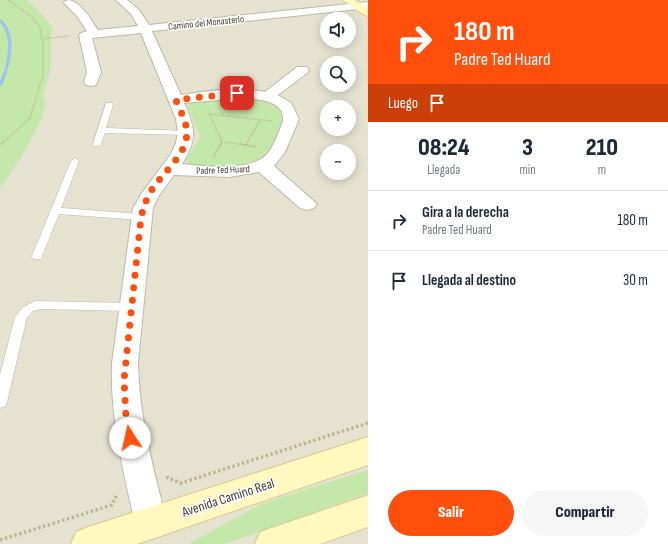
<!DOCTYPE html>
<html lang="es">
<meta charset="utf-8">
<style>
:root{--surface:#fff;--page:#f6f6f7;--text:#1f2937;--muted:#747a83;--line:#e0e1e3;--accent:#ff4f0c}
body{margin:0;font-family:"Sofia Sans Condensed",sans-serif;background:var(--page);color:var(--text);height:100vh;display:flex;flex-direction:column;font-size:15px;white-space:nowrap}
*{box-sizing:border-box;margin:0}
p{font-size:13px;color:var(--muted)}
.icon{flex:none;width:22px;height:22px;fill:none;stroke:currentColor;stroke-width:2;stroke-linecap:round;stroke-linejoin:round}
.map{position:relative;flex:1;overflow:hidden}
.side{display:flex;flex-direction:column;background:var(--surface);width:300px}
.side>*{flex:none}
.top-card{background:#ff4f0c;color:#fff;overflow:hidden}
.buttons{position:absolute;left:320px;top:12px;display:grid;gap:8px}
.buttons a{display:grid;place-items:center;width:36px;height:36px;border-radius:50%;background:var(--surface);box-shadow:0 2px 10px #0003;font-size:20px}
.pin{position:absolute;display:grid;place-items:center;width:34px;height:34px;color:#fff;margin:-17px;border-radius:8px;box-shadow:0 2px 6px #0006}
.me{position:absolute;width:44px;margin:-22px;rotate:350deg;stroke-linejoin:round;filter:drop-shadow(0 0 3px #0008)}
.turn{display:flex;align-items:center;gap:14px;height:84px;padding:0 20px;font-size:18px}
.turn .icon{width:52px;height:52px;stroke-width:2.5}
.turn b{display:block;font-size:28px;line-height:34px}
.then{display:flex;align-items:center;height:38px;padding:0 20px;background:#0003;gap:8px;font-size:15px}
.eta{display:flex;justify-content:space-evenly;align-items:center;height:68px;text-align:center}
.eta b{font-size:24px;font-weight:800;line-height:28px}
.primary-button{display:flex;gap:8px;margin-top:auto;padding:8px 20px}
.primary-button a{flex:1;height:46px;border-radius:24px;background:var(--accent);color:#fff;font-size:16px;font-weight:800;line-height:46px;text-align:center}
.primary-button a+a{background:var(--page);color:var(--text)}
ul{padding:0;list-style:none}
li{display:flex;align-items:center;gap:12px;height:60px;padding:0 20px;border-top:1px solid var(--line)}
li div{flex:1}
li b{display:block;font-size:15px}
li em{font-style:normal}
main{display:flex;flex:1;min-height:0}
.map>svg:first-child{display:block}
</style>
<main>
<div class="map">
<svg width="368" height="544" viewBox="0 0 368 544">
<rect width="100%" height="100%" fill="#f2efe2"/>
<!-- residential -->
<path fill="#e6e2d0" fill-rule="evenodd" d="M0,0H368V544H0ZM327,19H349V41H327ZM327,63H349V85H327ZM327,107H349V129H327ZM327,151H349V173H327Z"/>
<!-- green -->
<path fill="#c4e8a9" d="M0,0H26L36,8L53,28C48,43 53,59 49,74C48,81 44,88 43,95C43,98 45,101 45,104C43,126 13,170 0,188Z
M236,96C256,99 274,97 285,116C281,126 274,147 268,155C259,166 209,169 196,166C192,165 188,163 185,160L194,148L200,136L188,108V103L193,101Z
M368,470V493L225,544H188L263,503Z"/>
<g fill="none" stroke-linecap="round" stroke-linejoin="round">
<!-- stream -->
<path fill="#9bc4f2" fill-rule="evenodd" d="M0,19C20,34 10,66 2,85L0,86C0,79 3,74 5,68C9,52 11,35 0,22Z"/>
<defs>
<path id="lane" d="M106,103H112L113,105L106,128L187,131L191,133L187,135L105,133L100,146H94L93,144Z
M75,158L79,161L61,208L141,214L146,217L141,220L59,214L42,256L41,259H33L32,256L71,161Z
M35,301L131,303L135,304L137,307L135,310L131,311L41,309L33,311L27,317L7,402L5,406L0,408V375L15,317L23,307Z"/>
<path id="street" d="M69,0C82,3 91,20 98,30L138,26L131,14L116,0H127L139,10L149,25L368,2V8L152,31L181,95C208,91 238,86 265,92L297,67H307L309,70L307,73L278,95L291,103L299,119L285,152L274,166L317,204L314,208L307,210L300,208L259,172L229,177L174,175L158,197L153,208L138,363C139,418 154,470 167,523L163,535L151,539L139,535L135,523C123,470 110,418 112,363L133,208L142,193L171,154L176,143L178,132L176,119L141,33L92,38L101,72L96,85L91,86L86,85L84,82L87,72L79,35L81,33L87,31L77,16L64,3L65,1ZM241,98C255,99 285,99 283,121C279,131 274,147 266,155C249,172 205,166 182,164C197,140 196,129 184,103Z"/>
<path id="secondary" d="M343,0H355L368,8V16L364,15Z
M368,437V465L137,544H71L76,532L88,527Z
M368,495V527L320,544H255L260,532Z"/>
</defs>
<!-- lane casing -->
<use href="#lane" stroke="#bdb8a5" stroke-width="1"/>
<!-- street casing -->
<use href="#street" stroke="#bdb8a5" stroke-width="2"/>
<!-- secondary casing -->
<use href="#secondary" stroke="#d4ca90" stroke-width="2"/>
<!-- path-far2 -->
<path stroke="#c0b696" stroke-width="1.5" stroke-dasharray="1 1" stroke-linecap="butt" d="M44,39L69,36
M209,113L222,142
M209,114L272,121
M222,142L247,145
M0,145L30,118L43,75V45L40,28L32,17L8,0
M220,145L222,142
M246,145L260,120"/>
<!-- path-far1 -->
<path stroke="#c0b696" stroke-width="2" stroke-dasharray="1.5 1.5" stroke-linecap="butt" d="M240,144L258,147
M246,146L247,144
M213,157L221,144"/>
<!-- path -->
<path stroke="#c0b696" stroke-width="3.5" stroke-dasharray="2.5 2.5" stroke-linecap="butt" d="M167,476L168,478L181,483L368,423
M0,540L112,505L117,494"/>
<!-- lane -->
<use href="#lane" fill="#fff" fill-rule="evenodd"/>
<!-- street -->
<use href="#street" fill="#fff" fill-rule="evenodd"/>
<!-- secondary -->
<use href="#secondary" fill="#fff8bf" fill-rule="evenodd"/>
</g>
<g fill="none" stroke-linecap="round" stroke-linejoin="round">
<!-- route -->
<path stroke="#ff4f0c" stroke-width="7" stroke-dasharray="0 12.6" d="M130,438L126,417L124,380L141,218C143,208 146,200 151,191C163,171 192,152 186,126C184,117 179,108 176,100L237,93"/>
</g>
<g text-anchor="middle" stroke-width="3" stroke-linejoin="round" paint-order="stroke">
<!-- far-street labels -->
<g font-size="10" fill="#443f33" stroke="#fff">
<text transform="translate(206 22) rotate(-6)" y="4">Camino del Monasterio</text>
<text transform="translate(223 169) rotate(-2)" y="4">Padre Ted Huard</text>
</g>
<!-- near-street labels -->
<g font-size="14" fill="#443f33" stroke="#fff">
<text transform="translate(228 497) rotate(-18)" y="5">Avenida Camino Real</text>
</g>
</g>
</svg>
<div class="buttons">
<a><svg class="icon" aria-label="sound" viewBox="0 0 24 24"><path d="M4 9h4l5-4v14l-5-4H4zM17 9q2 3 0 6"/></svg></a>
<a><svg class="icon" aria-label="search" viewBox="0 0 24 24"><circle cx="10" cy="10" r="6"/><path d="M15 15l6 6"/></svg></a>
<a>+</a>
<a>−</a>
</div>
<div class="pin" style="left:237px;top:93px;background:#d93025"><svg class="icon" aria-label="arrive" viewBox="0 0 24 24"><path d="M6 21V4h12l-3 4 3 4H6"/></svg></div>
<svg class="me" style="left:130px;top:438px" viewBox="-20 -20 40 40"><circle r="19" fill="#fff"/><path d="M0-13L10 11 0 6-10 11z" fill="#ff4f0c"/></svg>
</div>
<section class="side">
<div class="top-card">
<div class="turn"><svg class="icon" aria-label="right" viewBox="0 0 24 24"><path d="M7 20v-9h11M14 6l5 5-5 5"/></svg><div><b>180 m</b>Padre Ted Huard</div></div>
<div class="then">Luego<svg class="icon" aria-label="arrive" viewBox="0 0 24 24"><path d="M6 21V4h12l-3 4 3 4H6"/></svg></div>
</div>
<div class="eta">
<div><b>08:24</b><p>Llegada</p></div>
<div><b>3</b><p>min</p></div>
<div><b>210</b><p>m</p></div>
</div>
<ul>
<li><svg class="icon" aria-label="right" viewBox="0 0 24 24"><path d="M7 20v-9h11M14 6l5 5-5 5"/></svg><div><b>Gira a la derecha</b><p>Padre Ted Huard</p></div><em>180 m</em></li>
<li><svg class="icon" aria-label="arrive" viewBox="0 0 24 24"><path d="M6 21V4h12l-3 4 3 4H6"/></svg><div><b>Llegada al destino</b></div><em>30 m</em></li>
</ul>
<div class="primary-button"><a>Salir</a><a>Compartir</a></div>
</section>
</main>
